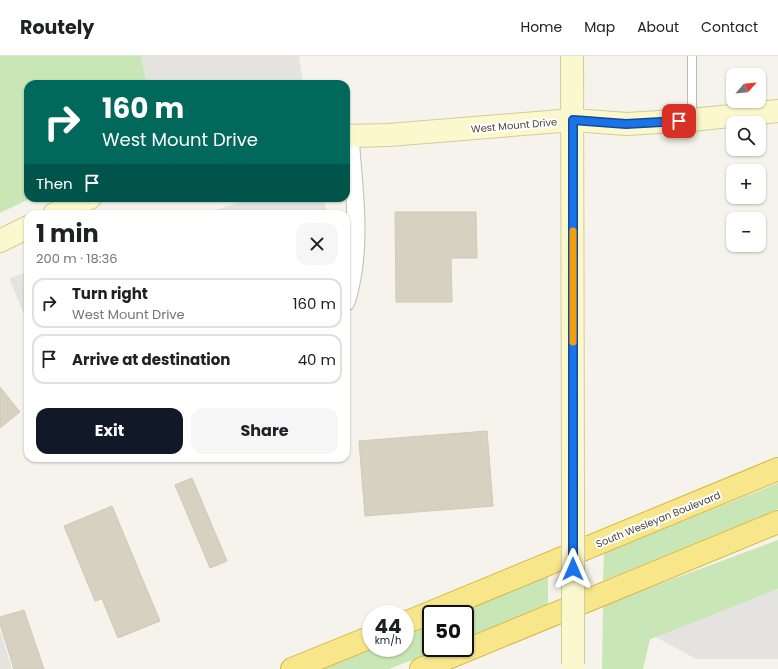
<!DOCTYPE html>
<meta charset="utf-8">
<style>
:root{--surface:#fff;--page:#f6f6f6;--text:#202124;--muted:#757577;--line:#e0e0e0;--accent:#111827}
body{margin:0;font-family:Poppins,sans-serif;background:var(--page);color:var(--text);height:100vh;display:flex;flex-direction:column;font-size:15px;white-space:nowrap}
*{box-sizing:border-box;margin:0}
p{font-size:13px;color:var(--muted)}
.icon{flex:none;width:22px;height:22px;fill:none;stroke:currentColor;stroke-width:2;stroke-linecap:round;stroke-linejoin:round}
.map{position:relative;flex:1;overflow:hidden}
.side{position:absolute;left:24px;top:154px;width:326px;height:252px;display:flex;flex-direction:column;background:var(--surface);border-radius:12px;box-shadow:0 1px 3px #0004}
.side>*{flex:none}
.guide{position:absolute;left:24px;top:24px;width:326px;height:122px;border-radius:12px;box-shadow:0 1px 3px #0004;background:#00695c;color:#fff;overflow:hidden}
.needle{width:26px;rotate:63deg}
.controls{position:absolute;left:726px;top:12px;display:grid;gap:8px}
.controls a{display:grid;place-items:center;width:40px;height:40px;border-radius:8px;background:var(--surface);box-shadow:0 1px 3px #0004;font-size:20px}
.speed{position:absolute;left:362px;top:549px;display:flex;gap:8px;font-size:20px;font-weight:700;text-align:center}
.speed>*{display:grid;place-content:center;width:52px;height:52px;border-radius:50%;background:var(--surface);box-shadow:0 1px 3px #0004;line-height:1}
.speed small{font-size:10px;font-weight:400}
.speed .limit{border:2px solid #111;border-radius:6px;background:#fff;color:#111}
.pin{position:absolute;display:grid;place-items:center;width:34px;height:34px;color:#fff;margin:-17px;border-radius:8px;box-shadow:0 2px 6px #0006}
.me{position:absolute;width:44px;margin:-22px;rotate:0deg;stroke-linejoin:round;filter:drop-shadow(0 0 3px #0008)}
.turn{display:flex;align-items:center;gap:14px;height:84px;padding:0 12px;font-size:18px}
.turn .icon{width:52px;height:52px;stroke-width:2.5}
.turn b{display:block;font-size:28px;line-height:34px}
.then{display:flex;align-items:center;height:38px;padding:0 12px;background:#0003;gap:8px;font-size:15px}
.round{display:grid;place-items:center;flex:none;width:42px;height:42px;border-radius:12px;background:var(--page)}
.summary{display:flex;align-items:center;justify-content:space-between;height:68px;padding:0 12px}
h1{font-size:24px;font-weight:700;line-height:30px}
.button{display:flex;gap:8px;margin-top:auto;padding:8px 12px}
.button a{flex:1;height:46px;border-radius:12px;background:var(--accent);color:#fff;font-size:16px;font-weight:700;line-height:46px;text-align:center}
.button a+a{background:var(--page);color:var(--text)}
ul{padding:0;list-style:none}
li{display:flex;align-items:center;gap:12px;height:50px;margin:0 8px 6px;padding:0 4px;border:2px solid var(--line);border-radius:12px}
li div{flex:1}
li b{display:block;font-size:15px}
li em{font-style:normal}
header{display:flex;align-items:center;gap:24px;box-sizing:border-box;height:56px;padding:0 20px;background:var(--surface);border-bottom:1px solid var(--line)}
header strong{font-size:19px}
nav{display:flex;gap:22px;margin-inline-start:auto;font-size:14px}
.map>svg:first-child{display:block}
</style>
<header>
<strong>Routely</strong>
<nav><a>Home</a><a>Map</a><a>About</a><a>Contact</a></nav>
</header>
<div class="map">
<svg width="778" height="613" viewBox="0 0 778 613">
<rect width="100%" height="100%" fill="#f5f3eb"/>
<!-- green -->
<path fill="#c9e7b6" d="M0,0H141L147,28H28V142H31L0,157Z
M778,427V453L603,525L604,497Z
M778,484V533L663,579L650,583L643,613H602L603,549Z
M548,520V551L465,583V558H454Z
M431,568V592H443L389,613H319L371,592H405V578Z"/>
<!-- parking -->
<path fill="#e4e3df" d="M141,0H299L303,28H147Z
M253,142H324L327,158H204Z
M28,216V268L9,222Z
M778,533V603H696L656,581Z
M0,574L12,613H0Z"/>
<!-- building -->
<path fill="#d6d1c1" stroke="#d0cab4" d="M395,156H476L477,202H451L452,246H396Z
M0,331L20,356L0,372Z
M487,375L493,450L365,460L359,385Z
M192,422L227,505L210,512L175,429Z
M112,450L160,565L118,582L102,543L95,545L64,470Z
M24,554L44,613H14L0,568V561Z"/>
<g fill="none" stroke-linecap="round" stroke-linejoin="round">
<defs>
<path id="service" d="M692,0V63"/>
<path id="minor" d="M346,246C350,236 351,226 353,216C360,171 353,125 350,80"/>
<path id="secondary" d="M572,0L573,433
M346,80L389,79L573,64L627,68L692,64L778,55
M54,158L90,142
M0,185L28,171"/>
<path id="trunk" d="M405,567L778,413
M292,613L371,581
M421,613L778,466"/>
</defs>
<!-- service casing -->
<use href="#service" stroke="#c0bcae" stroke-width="10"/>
<!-- minor casing -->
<use href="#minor" stroke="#c0bcae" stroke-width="19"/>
<!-- secondary casing -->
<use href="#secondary" stroke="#d2cc9d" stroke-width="24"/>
<!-- trunk casing -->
<use href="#trunk" stroke="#d7b743" stroke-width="24"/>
<!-- service -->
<use href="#service" stroke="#fff" stroke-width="8"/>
<!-- minor -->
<use href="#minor" stroke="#fff" stroke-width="17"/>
<!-- secondary -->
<use href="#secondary" stroke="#fcf8cd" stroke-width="22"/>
<!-- trunk -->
<use href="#trunk" stroke="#f8e68a" stroke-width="22"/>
<defs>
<path id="secondary-bridge" d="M573,608V433"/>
</defs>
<!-- secondary-bridge casing -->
<use href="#secondary-bridge" stroke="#d2cc9d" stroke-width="24" stroke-linecap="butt"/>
<!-- secondary-bridge -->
<use href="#secondary-bridge" stroke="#fcf8cd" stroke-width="22"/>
</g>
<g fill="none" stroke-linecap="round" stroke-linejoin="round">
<defs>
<path id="route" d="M573,513V64L626,68L679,65"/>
</defs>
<!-- route casing -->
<use href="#route" stroke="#114b97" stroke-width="10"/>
<!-- route -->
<use href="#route" stroke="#1a73e8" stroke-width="7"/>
<!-- slow -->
<path stroke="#f59e0b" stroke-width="7" d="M573,175V286"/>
</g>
<g text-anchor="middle" stroke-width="4" stroke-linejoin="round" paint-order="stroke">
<!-- street labels -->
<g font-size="10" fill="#494539" stroke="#fff">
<text transform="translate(514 69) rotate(-5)" y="4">West Mount Drive</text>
<text transform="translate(658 463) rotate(-22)" y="4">South Wesleyan Boulevard</text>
</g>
</g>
</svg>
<div class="controls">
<a><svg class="needle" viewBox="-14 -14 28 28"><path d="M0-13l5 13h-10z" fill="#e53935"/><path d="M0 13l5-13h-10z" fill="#757577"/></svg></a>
<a><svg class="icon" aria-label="search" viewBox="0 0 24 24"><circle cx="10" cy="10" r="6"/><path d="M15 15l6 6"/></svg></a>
<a>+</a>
<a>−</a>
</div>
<div class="speed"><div>44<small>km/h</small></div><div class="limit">50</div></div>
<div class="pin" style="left:679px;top:65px;background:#d93025"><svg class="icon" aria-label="arrive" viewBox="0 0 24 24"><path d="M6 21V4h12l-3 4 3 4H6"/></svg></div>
<svg class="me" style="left:573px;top:513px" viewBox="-20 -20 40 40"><path d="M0-17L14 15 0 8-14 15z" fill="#1a73e8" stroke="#fff" stroke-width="4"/></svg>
<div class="guide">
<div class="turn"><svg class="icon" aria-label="right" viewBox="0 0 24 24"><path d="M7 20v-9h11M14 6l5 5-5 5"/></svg><div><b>160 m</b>West Mount Drive</div></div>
<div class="then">Then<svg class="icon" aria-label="arrive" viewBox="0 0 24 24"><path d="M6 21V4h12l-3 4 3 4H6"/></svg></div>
</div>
<section class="side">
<div class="summary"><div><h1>1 min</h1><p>200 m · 18:36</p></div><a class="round"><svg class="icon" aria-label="close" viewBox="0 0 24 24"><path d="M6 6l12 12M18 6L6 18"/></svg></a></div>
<ul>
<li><svg class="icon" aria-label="right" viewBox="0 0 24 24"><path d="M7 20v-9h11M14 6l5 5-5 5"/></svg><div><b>Turn right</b><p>West Mount Drive</p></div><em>160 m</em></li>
<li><svg class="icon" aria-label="arrive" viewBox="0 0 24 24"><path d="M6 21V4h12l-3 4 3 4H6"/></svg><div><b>Arrive at destination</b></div><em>40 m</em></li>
</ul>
<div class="button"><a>Exit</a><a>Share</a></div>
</section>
</div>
